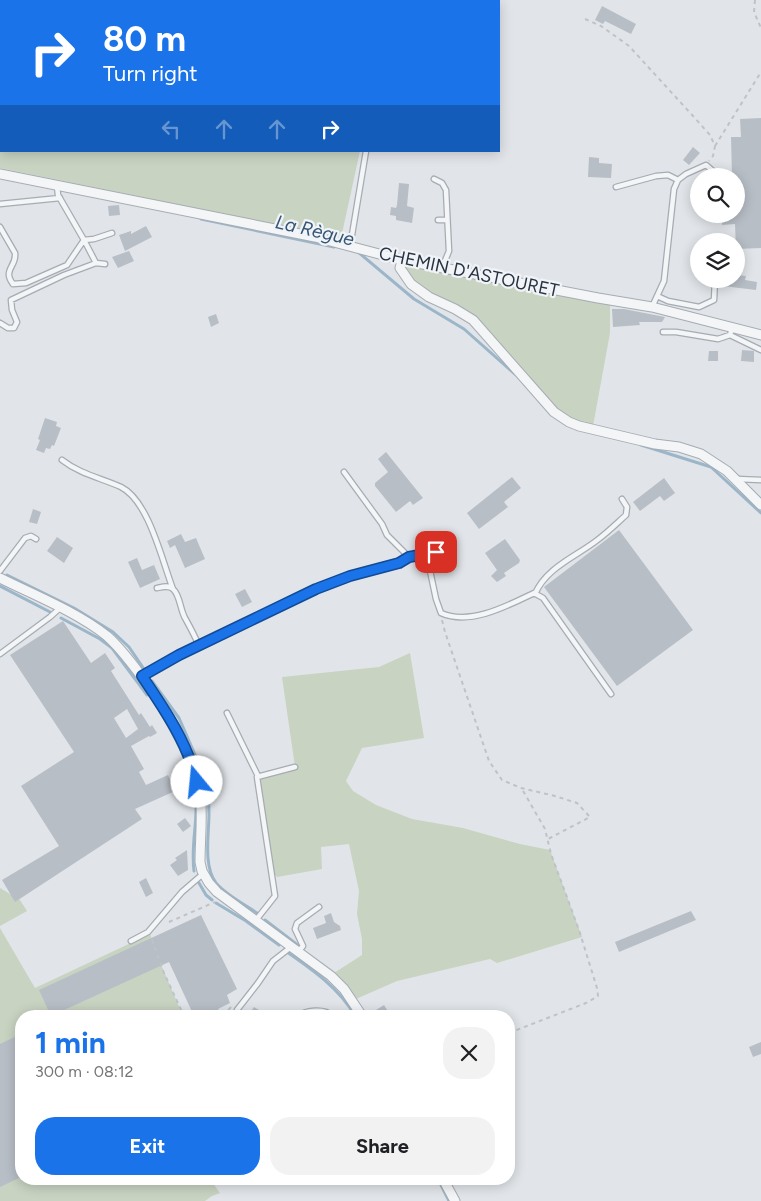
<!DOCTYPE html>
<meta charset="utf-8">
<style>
:root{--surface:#fff;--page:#f2f2f2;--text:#202124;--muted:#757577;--accent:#1a73e8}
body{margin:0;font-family:Figtree,sans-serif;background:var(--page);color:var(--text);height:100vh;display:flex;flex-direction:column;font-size:19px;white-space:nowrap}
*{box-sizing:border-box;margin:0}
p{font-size:16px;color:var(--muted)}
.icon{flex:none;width:28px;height:28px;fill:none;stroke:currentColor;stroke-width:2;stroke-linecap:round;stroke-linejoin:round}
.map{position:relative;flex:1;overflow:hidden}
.sheet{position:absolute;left:15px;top:1010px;width:500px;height:175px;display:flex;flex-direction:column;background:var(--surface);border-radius:20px;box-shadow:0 2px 12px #0003}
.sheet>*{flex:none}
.banner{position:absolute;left:0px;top:0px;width:500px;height:152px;box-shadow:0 2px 12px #0003;background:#1a73e8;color:#fff;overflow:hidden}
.buttons{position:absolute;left:690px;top:168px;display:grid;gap:10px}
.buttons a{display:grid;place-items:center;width:55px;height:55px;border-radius:50%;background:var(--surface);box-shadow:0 2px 12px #0003;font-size:25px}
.pin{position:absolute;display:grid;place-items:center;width:42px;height:42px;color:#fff;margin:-21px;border-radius:10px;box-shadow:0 2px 8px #0006}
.me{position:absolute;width:55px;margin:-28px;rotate:343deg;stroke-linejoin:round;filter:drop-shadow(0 0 4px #0008)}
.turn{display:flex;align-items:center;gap:18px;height:105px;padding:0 20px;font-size:22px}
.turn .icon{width:65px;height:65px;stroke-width:2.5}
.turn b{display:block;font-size:35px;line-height:42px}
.lanes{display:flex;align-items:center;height:48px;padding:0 20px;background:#0003;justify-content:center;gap:25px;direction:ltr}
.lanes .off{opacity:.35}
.round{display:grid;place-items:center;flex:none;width:52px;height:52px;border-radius:20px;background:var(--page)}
.head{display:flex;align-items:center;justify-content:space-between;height:85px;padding:0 20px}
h1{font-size:30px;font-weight:700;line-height:38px;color:var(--accent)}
.action{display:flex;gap:10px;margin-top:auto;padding:10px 20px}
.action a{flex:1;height:58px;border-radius:20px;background:var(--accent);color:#fff;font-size:20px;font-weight:700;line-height:58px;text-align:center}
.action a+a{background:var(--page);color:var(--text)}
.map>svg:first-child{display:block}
</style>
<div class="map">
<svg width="761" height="1201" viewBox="0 0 761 1201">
<rect width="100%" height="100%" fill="#e1e5e9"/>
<!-- green -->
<path fill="#c8d3c2" d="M0,0H74L1,1V151H360L341,238L0,168Z
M404,265L610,305V333L593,426L567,417L560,411L473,316L432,294L414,282L407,273Z
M410,653L424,738L362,748L346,781L353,791L376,805L412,819L463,828L520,844L550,850L582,937L497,963L490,959L397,981L356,999L334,973L362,955V939L357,914L359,891L349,844L321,847L322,869L277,877L270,868L257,777L295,767L282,677L379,667Z
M0,888L20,900L27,911L0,926Z
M0,928L35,988L150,934L162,967L183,1016H21V1179H210L220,1193L212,1196L205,1201H0Z"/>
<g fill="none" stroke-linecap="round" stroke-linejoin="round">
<!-- stream -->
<path stroke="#9cb6c9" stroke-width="3" d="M201,219L334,247
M358,252L414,299L464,329L516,375
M641,445L711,467L761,513
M7,575L74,608L113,632L129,647L144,669
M0,586L50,612
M61,618L100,639L112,648L147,695
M152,681L179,718L200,766
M160,711C177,741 196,772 196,809C196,829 191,850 194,871
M204,776C208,788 209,802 209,814C209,834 203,866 216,883C226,895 244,904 257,913
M199,883L206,895L212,900
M216,903L246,921L279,945
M265,920L299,946
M287,952C313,970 340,989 355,1016
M438,1179L449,1201"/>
</g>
<!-- building -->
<path fill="#b8bec6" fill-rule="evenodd" d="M602,6L636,24L631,34L605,21L603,24L595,20Z
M761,118V248L736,249L735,224L722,225V214H736V176H732L731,137H741L740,119Z
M693,147L700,153L689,165L683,160Z
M589,157L599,158V163L612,164L611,178L588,177Z
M399,183L409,184L407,206L414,208L412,223L396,220V216L390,215L391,207L396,208L397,205Z
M119,205L120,215L109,216L108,206Z
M146,226L152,237L125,251L119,235L131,231V234Z
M129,251L134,261L118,268L112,257Z
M736,275L746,276L745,280L757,282L756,290L723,286L724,279H736Z
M612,309H624L665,317L662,322H639L640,325L613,327Z
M216,314L219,323L211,327L208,317Z
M742,350L754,351V362L741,361Z
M709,351H718V361H708Z
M45,418L57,422L56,426L61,428L54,446L52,445L50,449L46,448L44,453L36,450L40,440L38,439Z
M386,452L423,498L413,505L410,501L396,512L375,486V483L388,472L378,459Z
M512,477L521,488L504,502L508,507L479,529L467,513Z
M664,478L675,493L664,501L660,496L640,511L633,502Z
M33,509L41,512L37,524L29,522Z
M619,530L693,630L617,686L544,587Z
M181,534L185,542L196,538L205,559L185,568L175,545L170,548L167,541Z
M57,537L73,548L64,563L47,551Z
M505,539L520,560L519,563L504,573L506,576L497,582L491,576L497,570L485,553Z
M137,558L142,570L154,565L160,579L140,588L128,562Z
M245,589L252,602L242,607L235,594Z
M63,621L91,663L105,653L115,668L111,671L139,715L141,713L150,727L152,725L157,733L150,737L149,736L131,746L144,769L139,772L146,785L168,775L175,791L135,809L142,819L15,902L2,880L59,846L21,786L74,752L10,655ZM127,709L138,729L126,738L114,718Z
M185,818L191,826L183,832L177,824Z
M187,850L188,870L178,876L170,865L177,860L175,858Z
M146,878L153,893L146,897L139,882Z
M691,911L696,920L619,952L615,942Z
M331,913L334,922L340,926L341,930L317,939L313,928L326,923L324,916Z
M201,915L237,989L227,995L230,1003L218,1009L220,1014L213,1016H194L169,962L51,1016L39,990Z
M384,1005L391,1016H368V1015Z
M254,1007L269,1016H248Z
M21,1034V1177L0,1187V1044Z
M761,1042V1054L753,1057L749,1047Z"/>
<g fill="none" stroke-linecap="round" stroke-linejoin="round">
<defs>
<path id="lane" d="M349,0L350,1
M434,179L442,183L446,190L449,251L442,268
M678,180L686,174L706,165L714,172
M57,186L58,195L84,240L94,239L112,233
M616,187L656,176L668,175L678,180L674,189L664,281L652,307
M0,204L60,198
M438,220H447
M0,227L15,253C17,266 2,270 13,284L26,283L67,265L84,240L96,263L105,264
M346,245L352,235L366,151
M657,296L668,301L699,307L714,300L715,279
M0,323L8,328H14L17,322L12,310L11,300L64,275L96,263
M663,332H676L718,339L730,335L732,328
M730,335L761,350
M62,460C80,474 101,478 121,487C149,501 162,561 173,589
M344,472L382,524L387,535L409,557
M737,479L761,480
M421,556L429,566L436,599L441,613C470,626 507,606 534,593L543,598L611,694
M0,571L25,538L31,536L36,539
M157,588C162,587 169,585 173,589C180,595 180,609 185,618C190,627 195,636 199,646
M535,594C546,568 575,557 596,541C607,533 616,524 626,515L627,507L622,499
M0,654L50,617L60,608
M142,676L179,655L316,589L350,576L399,563L409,557L442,550
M227,713L258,776
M256,920L275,896L257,777L295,767
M131,941L148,932L182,892L204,873
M298,952L303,946L295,929L297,923L319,907
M237,1010L258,983L273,961L291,947
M297,1016C307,1010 324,1008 333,1016"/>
<path id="street" d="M0,174L315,237L402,260L598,298L652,307L761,335
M402,260L400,268L411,284L429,297L455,309L473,320L554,412L569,422L579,426L655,444L679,447L701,454L727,471L761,505
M0,578C34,595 77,612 107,636C123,650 135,668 148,685C171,719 193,752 200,794C203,813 200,841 200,862L202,871L209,883L217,892L331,976L344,989L362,1016
M443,1179L455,1201"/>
</defs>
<!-- lane casing -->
<use href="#lane" stroke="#a6acb3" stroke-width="7"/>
<!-- street casing -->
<use href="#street" stroke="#a6acb3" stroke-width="11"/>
<!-- path -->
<path stroke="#bec3c8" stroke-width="2" stroke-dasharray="4 4" stroke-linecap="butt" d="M755,0L754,12L761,28
M585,19L601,26L629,46L693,116L710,135L715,146L713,156L709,161
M715,146L761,72
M442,620L445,632L489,761L502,780L521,788L555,796L577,803L590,817L548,839
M169,922L215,902
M152,940L164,973L184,1016
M223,1016L231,1007
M509,1033L586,1003L598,996L597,988L579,930L551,854L545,829L522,789"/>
<!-- lane -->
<use href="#lane" stroke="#f3f5f7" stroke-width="4.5"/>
<!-- street -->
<use href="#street" stroke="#f3f5f7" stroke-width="9"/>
</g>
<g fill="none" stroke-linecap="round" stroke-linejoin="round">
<defs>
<path id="route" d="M197,782C187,742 165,710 142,676L179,655L316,589L350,576L399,563L409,557L436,552"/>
</defs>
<!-- route casing -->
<use href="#route" stroke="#114b97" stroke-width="12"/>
<!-- route -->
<use href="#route" stroke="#1a73e8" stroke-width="9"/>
</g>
<g text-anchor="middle" stroke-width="4.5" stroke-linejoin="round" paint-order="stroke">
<!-- street labels -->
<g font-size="18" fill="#293441" stroke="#f0f3f7">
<text transform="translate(469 272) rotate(12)" y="6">CHEMIN D'ASTOURET</text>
</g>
<!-- water labels -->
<g font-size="19" font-style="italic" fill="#345674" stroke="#f0f3f7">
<text transform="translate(315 230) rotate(13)" y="7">La Règue</text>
</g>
</g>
</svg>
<div class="buttons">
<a><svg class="icon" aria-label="search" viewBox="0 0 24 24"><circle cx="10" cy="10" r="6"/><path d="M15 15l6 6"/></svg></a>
<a><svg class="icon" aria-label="layers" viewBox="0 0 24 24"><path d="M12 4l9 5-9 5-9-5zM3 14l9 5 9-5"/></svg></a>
</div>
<div class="pin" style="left:436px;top:552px;background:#d93025"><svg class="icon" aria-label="arrive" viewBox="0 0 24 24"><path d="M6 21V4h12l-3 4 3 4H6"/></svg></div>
<svg class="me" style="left:197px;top:782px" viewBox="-20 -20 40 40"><circle r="19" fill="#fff"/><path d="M0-13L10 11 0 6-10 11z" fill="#1a73e8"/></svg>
<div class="banner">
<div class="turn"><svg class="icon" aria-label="right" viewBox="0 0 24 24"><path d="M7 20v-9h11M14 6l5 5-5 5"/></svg><div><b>80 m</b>Turn right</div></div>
<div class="lanes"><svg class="icon off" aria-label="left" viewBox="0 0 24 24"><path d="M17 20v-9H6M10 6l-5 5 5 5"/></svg><svg class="icon off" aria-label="ahead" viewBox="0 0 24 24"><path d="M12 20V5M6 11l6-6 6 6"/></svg><svg class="icon off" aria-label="ahead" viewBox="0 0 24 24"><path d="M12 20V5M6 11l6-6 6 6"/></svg><svg class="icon" aria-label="right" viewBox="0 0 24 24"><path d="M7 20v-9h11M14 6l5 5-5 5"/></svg></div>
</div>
<section class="sheet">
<div class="head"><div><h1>1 min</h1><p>300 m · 08:12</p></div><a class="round"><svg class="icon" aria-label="close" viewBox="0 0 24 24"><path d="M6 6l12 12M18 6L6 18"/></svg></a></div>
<div class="action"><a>Exit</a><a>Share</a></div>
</section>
</div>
